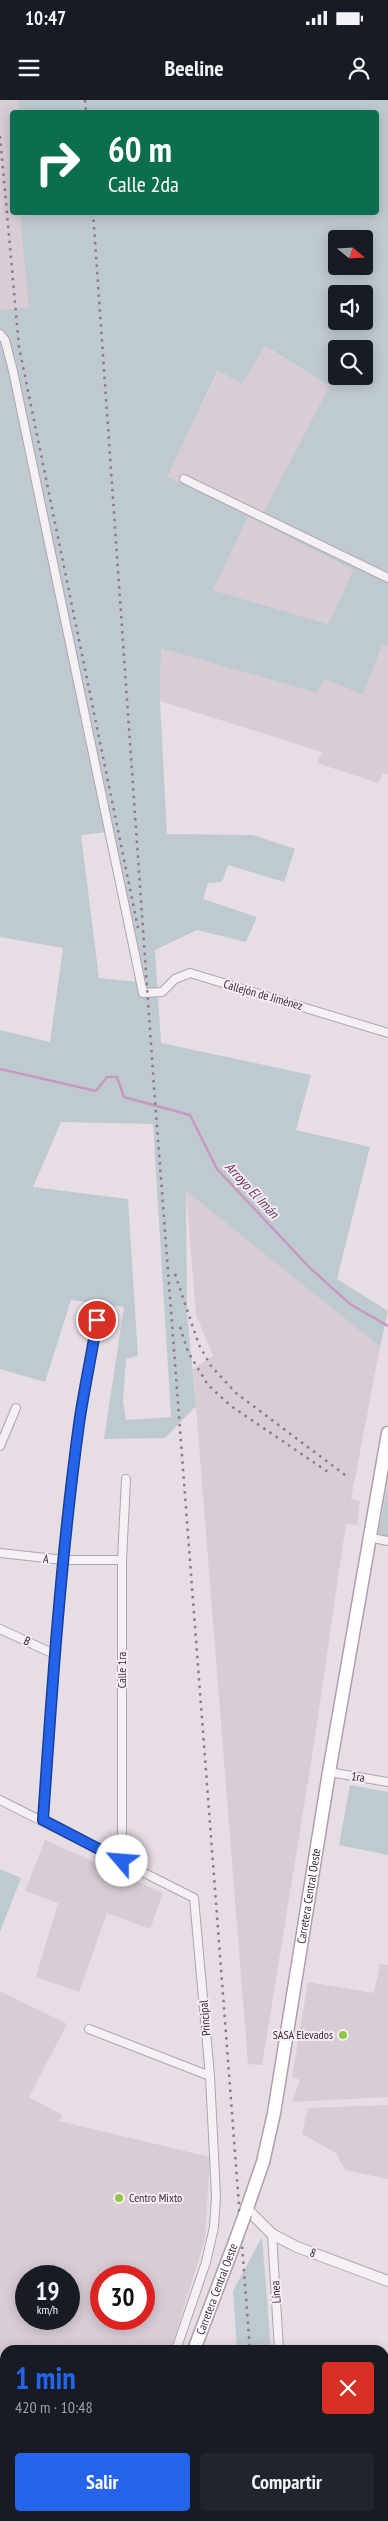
<!DOCTYPE html>
<html lang="es">
<meta charset="utf-8">
<style>
:root{--surface:#171b24;--page:#20242c;--text:#f1f3f6;--muted:#9ea1a6;--accent:#2563eb}
body{margin:0;font-family:"PT Sans Narrow",sans-serif;background:var(--page);color:var(--text);height:100vh;display:flex;flex-direction:column;font-size:19px;white-space:nowrap}
*{box-sizing:border-box;margin:0}
p{font-size:16px;color:var(--muted)}
.icon{flex:none;width:28px;height:28px;fill:none;stroke:currentColor;stroke-width:2;stroke-linecap:round;stroke-linejoin:round}
.map{position:relative;flex:1;overflow:hidden}
.sheet{position:absolute;left:0px;top:2245px;width:389px;height:176px;display:flex;flex-direction:column;background:var(--surface);border-radius:15px 15px 0 0;box-shadow:0 2px 12px #0003}
.sheet>*{flex:none}
.hud{position:absolute;left:10px;top:10px;width:369px;height:105px;border-radius:5px;box-shadow:0 2px 12px #0003;background:#0b6e4f;color:#fff;overflow:hidden}
.needle{width:32px;rotate:108deg}
.buttons{position:absolute;left:328px;top:130px;display:grid;gap:10px}
.buttons a{display:grid;place-items:center;width:45px;height:45px;border-radius:5px;background:var(--surface);box-shadow:0 2px 12px #0003;font-size:25px}
.speed{position:absolute;left:15px;top:2165px;display:flex;gap:10px;font-size:25px;font-weight:700;text-align:center}
.speed>*{display:grid;place-content:center;width:65px;height:65px;border-radius:50%;background:var(--surface);box-shadow:0 2px 12px #0003;line-height:1}
.speed small{font-size:12px;font-weight:400}
.speed .limit{border:8px solid #d22;background:#fff;color:#111}
.pin{position:absolute;display:grid;place-items:center;width:42px;height:42px;color:#fff;margin:-21px;border:2px solid #fff;border-radius:50%;box-shadow:0 1px 5px #0007}
.me{position:absolute;width:55px;margin:-28px;rotate:297deg;stroke-linejoin:round;filter:drop-shadow(0 0 4px #0008)}
.turn{display:flex;align-items:center;gap:18px;height:105px;padding:0 15px;font-size:22px}
.turn .icon{width:65px;height:65px;stroke-width:2.5}
.turn b{display:block;font-size:35px;line-height:42px}
.round{display:grid;place-items:center;flex:none;width:52px;height:52px;border-radius:5px;background:var(--page)}
.head{display:flex;align-items:center;justify-content:space-between;height:85px;padding:0 15px}
h1{font-size:30px;font-weight:700;line-height:38px;color:var(--accent)}
.primary-button{display:flex;gap:10px;margin-top:auto;padding:10px 15px}
.primary-button a{flex:1;height:58px;border-radius:5px;background:var(--accent);color:#fff;font-size:20px;font-weight:700;line-height:58px;text-align:center}
.primary-button a+a{background:var(--page);color:var(--text)}
.status{display:flex;justify-content:space-between;align-items:center;height:35px;padding:0 25px;background:var(--surface);direction:ltr}
.status svg{height:14px;fill:currentColor}
header{display:flex;justify-content:space-between;align-items:center;height:65px;padding:0 15px;background:var(--surface);font-size:22px;font-weight:700}
.map>svg:first-child{display:block}
</style>
<div class="status"><b>10:47</b><svg viewBox="0 0 49 12"><path d="M0 12V9h3v3zM5 12V6h3v6zM10 12V3h3v9zM15 12V0h3v12zM26 1h20v11H26zM47 4h2v5h-2z"/></svg></div>
<header><svg class="icon" aria-label="menu" viewBox="0 0 24 24"><path d="M4 6h16M4 12h16M4 18h16"/></svg>Beeline<svg class="icon" aria-label="person" viewBox="0 0 24 24"><circle cx="12" cy="8" r="4"/><path d="M4 21q1-7 8-7t8 7"/></svg></header>
<div class="map">
<svg width="388" height="2421" viewBox="0 0 388 2421">
<rect width="100%" height="100%" fill="#e7dde5"/>
<!-- built -->
<path fill="#d8ccd5" fill-rule="evenodd" d="M0,0H18L19,12H12V112L30,113V116L20,118L30,207L0,210Z
M264,246L329,286L262,416L166,377L219,270Z
M248,417L353,470L328,524L213,490Z
M382,544L388,546V674L383,673L378,683L317,663L322,652L160,601L161,547L317,593L325,579L363,595Z
M186,1091L380,1247L351,1399L360,1401L357,1425L346,1424L312,1657L262,1965L248,1964L193,1269L213,1256L196,1215Z
M45,1740L163,1793L150,1829L107,1813L79,1892L36,1877L58,1803L25,1791Z
M380,1864L388,1865V1997L292,2002L300,1980L292,1977L308,1882L374,1893Z
M0,1891L67,1924L29,1997L62,2015L59,2021L210,2057L205,2139L171,2250H5V2416H112L110,2421H0ZM69,2176V2219H26V2176ZM101,2176H144V2219H101Z
M388,2005V2079L345,2070L336,2053L302,2034L308,2008Z
M140,2416H190L204,2421H138Z
M211,2416H247L248,2421H209Z"/>
<!-- green -->
<path fill="#bfcad0" fill-rule="evenodd" d="M18,0H388V546L382,545L363,595L325,579L317,593L161,548L160,601L167,734L253,735L295,749L284,782L228,765L222,782L208,783L203,799L257,817L246,842L197,830L155,850L161,943L311,975L296,1030L370,1047L337,1179L388,1211L380,1247L186,1091L187,1212L196,1306L165,1338L104,1339L124,1207L71,1200L45,1282L0,1269V930L50,942L63,848L0,837V210L29,207L20,117L30,116V113L376,112V12H19ZM336,139H364V166H336ZM336,194H364V221H336ZM265,246L329,286L262,416L167,377L218,270L242,284ZM336,249H364V276H336ZM248,417L353,470L328,524L213,490ZM108,732L139,882L99,878L81,735ZM61,1022L153,1024L171,1317L126,1320L123,1301L126,1259L138,1256L128,1099L33,1087Z
M388,1382V1443L377,1441Z
M350,1685L388,1692V1755L339,1745Z
M0,1769L21,1778L0,1832Z
M262,2137L271,2250H237L233,2191Z
M247,2416H284L285,2421H248Z"/>
<g fill="none" stroke-linecap="round" stroke-linejoin="round">
<!-- stream -->
<path stroke="#c699c1" stroke-width="2.5" d="M0,969L96,991L107,977H117L124,997L190,1015L217,1069L309,1167L350,1204L388,1226"/>
<defs>
<path id="minor" d="M0,234L5,240L13,271L143,893L162,892L175,879L190,873L388,933
M184,379L388,478
M0,1346L16,1308
M368,1437L388,1441
M0,1453L64,1460H122
M0,1529L54,1554
M329,1672L388,1682
M0,1700L194,1798L210,1976L216,2096L214,2127L206,2162L176,2250
M43,1721C52,1588 61,1456 79,1324C84,1289 92,1254 97,1219
M122,1761V1460L126,1379
M89,1929L210,1976
M272,2134L279,2250
M384,2346L388,2347
M291,2416V2421"/>
<path id="tertiary" d="M247,2109L272,2134L297,2147L388,2181"/>
<g id="primary">
<path id="s1" d="M245,2114L263,2062L274,2013L329,1672L388,1333"/>
<path id="s2" d="M194,2250L236,2139"/>
<path d="M129,2421L130,2416"/>
</g>
</defs>
<!-- minor casing -->
<use href="#minor" stroke="#b1a3ae" stroke-width="10"/>
<!-- tertiary casing -->
<use href="#tertiary" stroke="#b1a3ae" stroke-width="12"/>
<!-- primary casing -->
<use href="#primary" stroke="#b29dae" stroke-width="15"/>
<!-- minor -->
<use href="#minor" stroke="#f5f0f4" stroke-width="8"/>
<!-- tertiary -->
<use href="#tertiary" stroke="#f5f0f4" stroke-width="10"/>
<!-- primary -->
<use href="#primary" stroke="#fff" stroke-width="12"/>
<!-- rail -->
<path stroke="#8f788b" stroke-width="2.5" stroke-dasharray="2.5 5" stroke-linecap="butt" d="M85,0L86,12
M0,36L19,247L138,828
M93,112L154,987L250,2250
M175,1174L199,1245L211,1266L236,1293L345,1375
M180,1227L188,1252L208,1285L231,1306L331,1374
M262,2416V2421"/>
<defs>
<path id="primary-bridge" d="M236,2139L245,2114"/>
</defs>
<!-- primary-bridge casing -->
<use href="#primary-bridge" stroke="#b29dae" stroke-width="15" stroke-linecap="butt"/>
<!-- primary-bridge -->
<use href="#primary-bridge" stroke="#fff" stroke-width="12"/>
</g>
<g fill="none" stroke-linecap="round" stroke-linejoin="round">
<defs>
<path id="route" d="M97,1220C92,1254 84,1289 79,1324C61,1456 52,1588 43,1720L122,1761"/>
</defs>
<!-- route casing -->
<use href="#route" stroke="#184099" stroke-width="12"/>
<!-- route -->
<use href="#route" stroke="#2563eb" stroke-width="9"/>
</g>
<!-- markers -->
<g fill="#90c846" stroke="#f4edf3" stroke-width="2">
<circle cx="343" cy="1935" r="5"/>
<circle cx="119" cy="2098" r="5"/>
</g>
<g text-anchor="middle" stroke-width="4" stroke-linejoin="round" paint-order="stroke">
<!-- street labels -->
<g font-size="12" fill="#3d2738" stroke="#f4edf3">
<text transform="translate(263 895) rotate(16)" y="4">Callejón de Jiménez</text>
<text transform="translate(46 1459) rotate(6)" y="4">A</text>
<text transform="translate(27 1541) rotate(25)" y="4">B</text>
<text transform="translate(122 1570) rotate(-90)" y="4">Calle 1ra</text>
<text transform="translate(358 1677) rotate(9)" y="4">1ra</text>
<text dy="4" stroke="none"><textPath href="#s1" startOffset="325">Carretera Central Oeste</textPath></text>
<text transform="translate(205 1918) rotate(-95)" y="4">Principal</text>
<text transform="translate(313 2153) rotate(20)" y="4">8</text>
<text dy="4" stroke="none"><textPath href="#s2" startOffset="65">Carretera Central Oeste</textPath></text>
<text transform="translate(276 2192) rotate(-94)" y="4">Línea</text>
</g>
<!-- poi labels -->
<g font-size="12" fill="#3d2738" stroke="#f4edf3" text-anchor="end">
<text x="333" y="1939">SASA Elevados</text>
<text x="129" y="2102" text-anchor="start">Centro Mixto</text>
</g>
<!-- water labels -->
<g font-size="14" font-style="italic" fill="#6f3367" stroke="#f4edf3">
<text transform="translate(252 1090) rotate(47)" y="5">Arroyo El Imán</text>
</g>
</g>
</svg>
<div class="buttons">
<a><svg class="needle" viewBox="-14 -14 28 28"><path d="M0-13l5 13h-10z" fill="#e53935"/><path d="M0 13l5-13h-10z" fill="#9ea1a6"/></svg></a>
<a><svg class="icon" aria-label="sound" viewBox="0 0 24 24"><path d="M4 9h4l5-4v14l-5-4H4zM17 9q2 3 0 6"/></svg></a>
<a><svg class="icon" aria-label="search" viewBox="0 0 24 24"><circle cx="10" cy="10" r="6"/><path d="M15 15l6 6"/></svg></a>
</div>
<div class="speed"><div>19<small>km/h</small></div><div class="limit">30</div></div>
<div class="pin" style="left:97px;top:1220px;background:#d93025"><svg class="icon" aria-label="arrive" viewBox="0 0 24 24"><path d="M6 21V4h12l-3 4 3 4H6"/></svg></div>
<svg class="me" style="left:122px;top:1761px" viewBox="-20 -20 40 40"><circle r="19" fill="#fff"/><path d="M0-13L10 11 0 6-10 11z" fill="#2563eb"/></svg>
<div class="hud">
<div class="turn"><svg class="icon" aria-label="right" viewBox="0 0 24 24"><path d="M7 20v-9h11M14 6l5 5-5 5"/></svg><div><b>60 m</b>Calle 2da</div></div>
</div>
<section class="sheet">
<div class="head"><div><h1>1 min</h1><p>420 m · 10:48</p></div><a class="round" style="background:#d93025;color:#fff"><svg class="icon" aria-label="close" viewBox="0 0 24 24"><path d="M6 6l12 12M18 6L6 18"/></svg></a></div>
<div class="primary-button"><a>Salir</a><a>Compartir</a></div>
</section>
</div>
